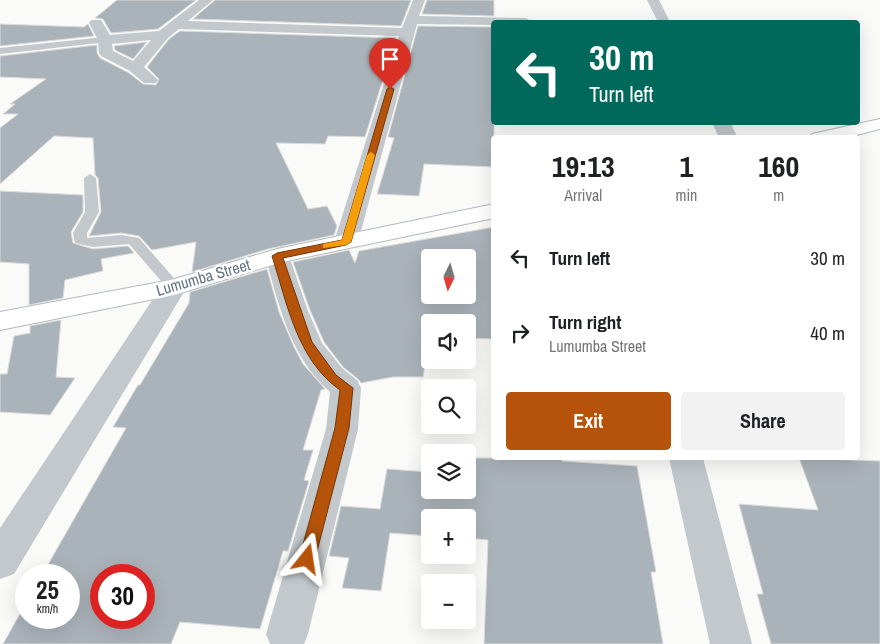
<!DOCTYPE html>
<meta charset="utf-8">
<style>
:root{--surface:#fff;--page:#f2f2f2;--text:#202124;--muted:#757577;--accent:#b45309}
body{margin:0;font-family:"Archivo Narrow",sans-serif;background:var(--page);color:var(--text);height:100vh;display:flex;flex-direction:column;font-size:19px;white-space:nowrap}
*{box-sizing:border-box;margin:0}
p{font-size:16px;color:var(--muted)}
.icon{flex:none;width:28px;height:28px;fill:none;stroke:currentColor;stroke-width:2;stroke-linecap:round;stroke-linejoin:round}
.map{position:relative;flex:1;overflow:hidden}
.details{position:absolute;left:491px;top:135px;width:369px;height:325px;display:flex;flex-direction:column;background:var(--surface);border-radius:5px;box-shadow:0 5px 20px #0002}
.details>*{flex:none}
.top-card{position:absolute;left:491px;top:20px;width:369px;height:105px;border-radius:5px;box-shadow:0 5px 20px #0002;background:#00695c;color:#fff;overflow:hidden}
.needle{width:32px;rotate:185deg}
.tools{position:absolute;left:421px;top:249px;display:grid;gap:10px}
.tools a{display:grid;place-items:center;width:55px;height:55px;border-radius:5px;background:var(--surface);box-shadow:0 5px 20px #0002;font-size:25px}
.speed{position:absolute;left:15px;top:564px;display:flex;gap:10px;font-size:25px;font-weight:700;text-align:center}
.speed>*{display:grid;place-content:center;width:65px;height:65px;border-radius:50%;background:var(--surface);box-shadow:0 5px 20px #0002;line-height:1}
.speed small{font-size:12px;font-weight:400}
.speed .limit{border:8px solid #d22;background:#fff;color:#111}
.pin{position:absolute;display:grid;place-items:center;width:42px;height:42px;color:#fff;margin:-51px -21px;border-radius:50% 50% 50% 0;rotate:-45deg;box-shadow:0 0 5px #0007}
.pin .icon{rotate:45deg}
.me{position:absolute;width:55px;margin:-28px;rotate:15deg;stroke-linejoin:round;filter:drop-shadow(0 0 4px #0008)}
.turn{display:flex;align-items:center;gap:18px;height:105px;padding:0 15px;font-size:22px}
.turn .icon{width:65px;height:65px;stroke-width:2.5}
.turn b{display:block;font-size:35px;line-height:42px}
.eta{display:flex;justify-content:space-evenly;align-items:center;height:85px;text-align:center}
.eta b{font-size:30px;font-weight:700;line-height:35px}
.button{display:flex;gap:10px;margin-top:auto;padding:10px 15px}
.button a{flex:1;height:58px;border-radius:5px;background:var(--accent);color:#fff;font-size:20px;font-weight:700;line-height:58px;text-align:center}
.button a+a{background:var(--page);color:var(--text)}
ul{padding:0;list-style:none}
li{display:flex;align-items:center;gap:15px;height:75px;padding:0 15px}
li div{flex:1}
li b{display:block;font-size:19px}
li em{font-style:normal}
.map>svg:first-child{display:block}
</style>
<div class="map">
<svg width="880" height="644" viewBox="0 0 880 644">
<rect width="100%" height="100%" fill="#fafaf8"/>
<!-- building -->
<path fill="#aab3b9" stroke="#dcdcda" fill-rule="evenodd" d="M117,0H196L158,29L111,33L103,19L95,18Z
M215,0H411L401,26L193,19Z
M427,0H494V16L422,14Z
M0,24L84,27L88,24L94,36L0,46Z
M418,26L494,27V167L424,164L419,196L377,194L394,138L388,137Z
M180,31L396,38L365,137L328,136L325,144L276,143L308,209L327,206L337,226L334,235L268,249L192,272L196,242L152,250L139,236L121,233L89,236L101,212L98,178L95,175L93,138L54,136L0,184V128L18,114H3L15,104H10L46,79L0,77V56L97,45V53L100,58L129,73L143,84L156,85L159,79L147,67L169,39Z
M147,42L133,59L115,50L114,46Z
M0,191L83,195V212L71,232L73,243L93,249L128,246L134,253L101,259L103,271L65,280L63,298L29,305V264L0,262Z
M494,227V339L468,338V322H430V347H428L423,377H393L361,383L358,379L343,367L324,342L310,310L293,262L349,250L355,263L359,251ZM430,258H468V295H430Z
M267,269L279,312L294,347L303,364L325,389L321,390L303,450H313L304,480L309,481L288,551H283L260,629L180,622L171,644H3L26,603V618H69V575H42L126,428L113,427L138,385H140L189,303L190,292ZM101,575H144V618H101Z
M61,320L56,377L75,378L50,415L0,412V374H7L14,336L30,333V326Z
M468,458H562V461L637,466L656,572H651L663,644H484L488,540L468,538V518H430V536L390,533L381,591L342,588L349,558L329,556L341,506L380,509L387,469L430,472V490H468Z
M799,458L880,461V644H771L757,594H763L739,504L818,510Z"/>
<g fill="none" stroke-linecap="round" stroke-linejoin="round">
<defs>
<path id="secondary" d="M880,119V129L845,138H810L812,134Z
M494,204V218L282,262L174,295L0,330V312L171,280L277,249Z"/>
</defs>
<!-- secondary casing -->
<use href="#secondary" stroke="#b3babf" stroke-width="2"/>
<!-- lane -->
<path fill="#c3c8cc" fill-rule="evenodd" d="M105,37L109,40L108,42L0,54V48Z
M90,174L96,178L99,212L87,233V238L121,235L139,238L179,284L182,287L179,290H169L129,244L93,247L75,243L73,233L85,212L84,178Z"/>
<!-- street -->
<path fill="#c3c8cc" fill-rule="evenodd" d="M199,0H213L188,21L402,28L413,0H425L419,16L526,18L533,22H494V25L417,24L358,242L354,247L346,249L338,247L334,242L399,36L179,29L168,38L144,67L158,80L156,83H144L130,71L101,56L99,53L98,40L89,23L91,20H101L110,35L159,31ZM151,40L133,61L113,51L112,44Z
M647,0H659L670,22H658Z
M712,122H730L738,138H719Z
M277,249L286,251L289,256L308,311L322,343L342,368L357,380L361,388L358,429L308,634L304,644H270L266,634L326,429L330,392C290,357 279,305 265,256L268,251Z
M174,279L183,281L187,287L14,574L0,579V528L165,281Z
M669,458H703L752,644H710Z"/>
<!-- secondary -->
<use href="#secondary" fill="#fff" fill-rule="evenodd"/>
</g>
<!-- route -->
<path fill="#b45309" stroke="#753606" d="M390,87L394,89L351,242L346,245L283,258L312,342L336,375L353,388L349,428L315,559L313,564L307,566L301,564L299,559L335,428L340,390C297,360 287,303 272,256L277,253L342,240L387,89Z"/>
<!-- slow -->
<path fill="#f59e0b" d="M371,152L375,155L351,242L346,245L323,248V244L342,240L367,155Z"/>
<g text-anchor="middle" stroke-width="5" stroke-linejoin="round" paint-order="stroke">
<!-- street labels -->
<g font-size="16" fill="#657683" stroke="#fff">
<text transform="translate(203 277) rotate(-16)" y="6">Lumumba Street</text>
</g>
</g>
</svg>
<div class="tools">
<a><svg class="needle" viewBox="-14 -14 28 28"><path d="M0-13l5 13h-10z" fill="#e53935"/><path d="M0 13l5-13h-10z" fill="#757577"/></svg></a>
<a><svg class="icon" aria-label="sound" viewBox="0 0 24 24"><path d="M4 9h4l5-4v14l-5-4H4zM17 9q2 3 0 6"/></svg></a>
<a><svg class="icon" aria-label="search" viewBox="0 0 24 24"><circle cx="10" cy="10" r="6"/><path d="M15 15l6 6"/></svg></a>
<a><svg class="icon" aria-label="layers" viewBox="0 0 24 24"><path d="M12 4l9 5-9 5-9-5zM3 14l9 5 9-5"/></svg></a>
<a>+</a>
<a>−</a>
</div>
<div class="speed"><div>25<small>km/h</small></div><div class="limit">30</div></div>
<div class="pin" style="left:390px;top:89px;background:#d93025"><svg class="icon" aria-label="arrive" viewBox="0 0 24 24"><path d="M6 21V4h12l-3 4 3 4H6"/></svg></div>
<svg class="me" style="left:307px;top:559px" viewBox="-20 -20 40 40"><path d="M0-17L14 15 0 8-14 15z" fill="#b45309" stroke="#fff" stroke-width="4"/></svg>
<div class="top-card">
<div class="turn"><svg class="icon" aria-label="left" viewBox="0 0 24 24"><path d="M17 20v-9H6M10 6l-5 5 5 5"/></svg><div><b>30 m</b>Turn left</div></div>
</div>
<section class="details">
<div class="eta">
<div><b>19:13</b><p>Arrival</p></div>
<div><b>1</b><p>min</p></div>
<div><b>160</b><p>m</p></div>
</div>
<ul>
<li><svg class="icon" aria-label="left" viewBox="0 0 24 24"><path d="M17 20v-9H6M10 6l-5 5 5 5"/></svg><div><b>Turn left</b></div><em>30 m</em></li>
<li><svg class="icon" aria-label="right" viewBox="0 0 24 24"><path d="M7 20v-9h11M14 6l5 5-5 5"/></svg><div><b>Turn right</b><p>Lumumba Street</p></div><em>40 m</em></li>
</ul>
<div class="button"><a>Exit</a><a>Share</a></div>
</section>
</div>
